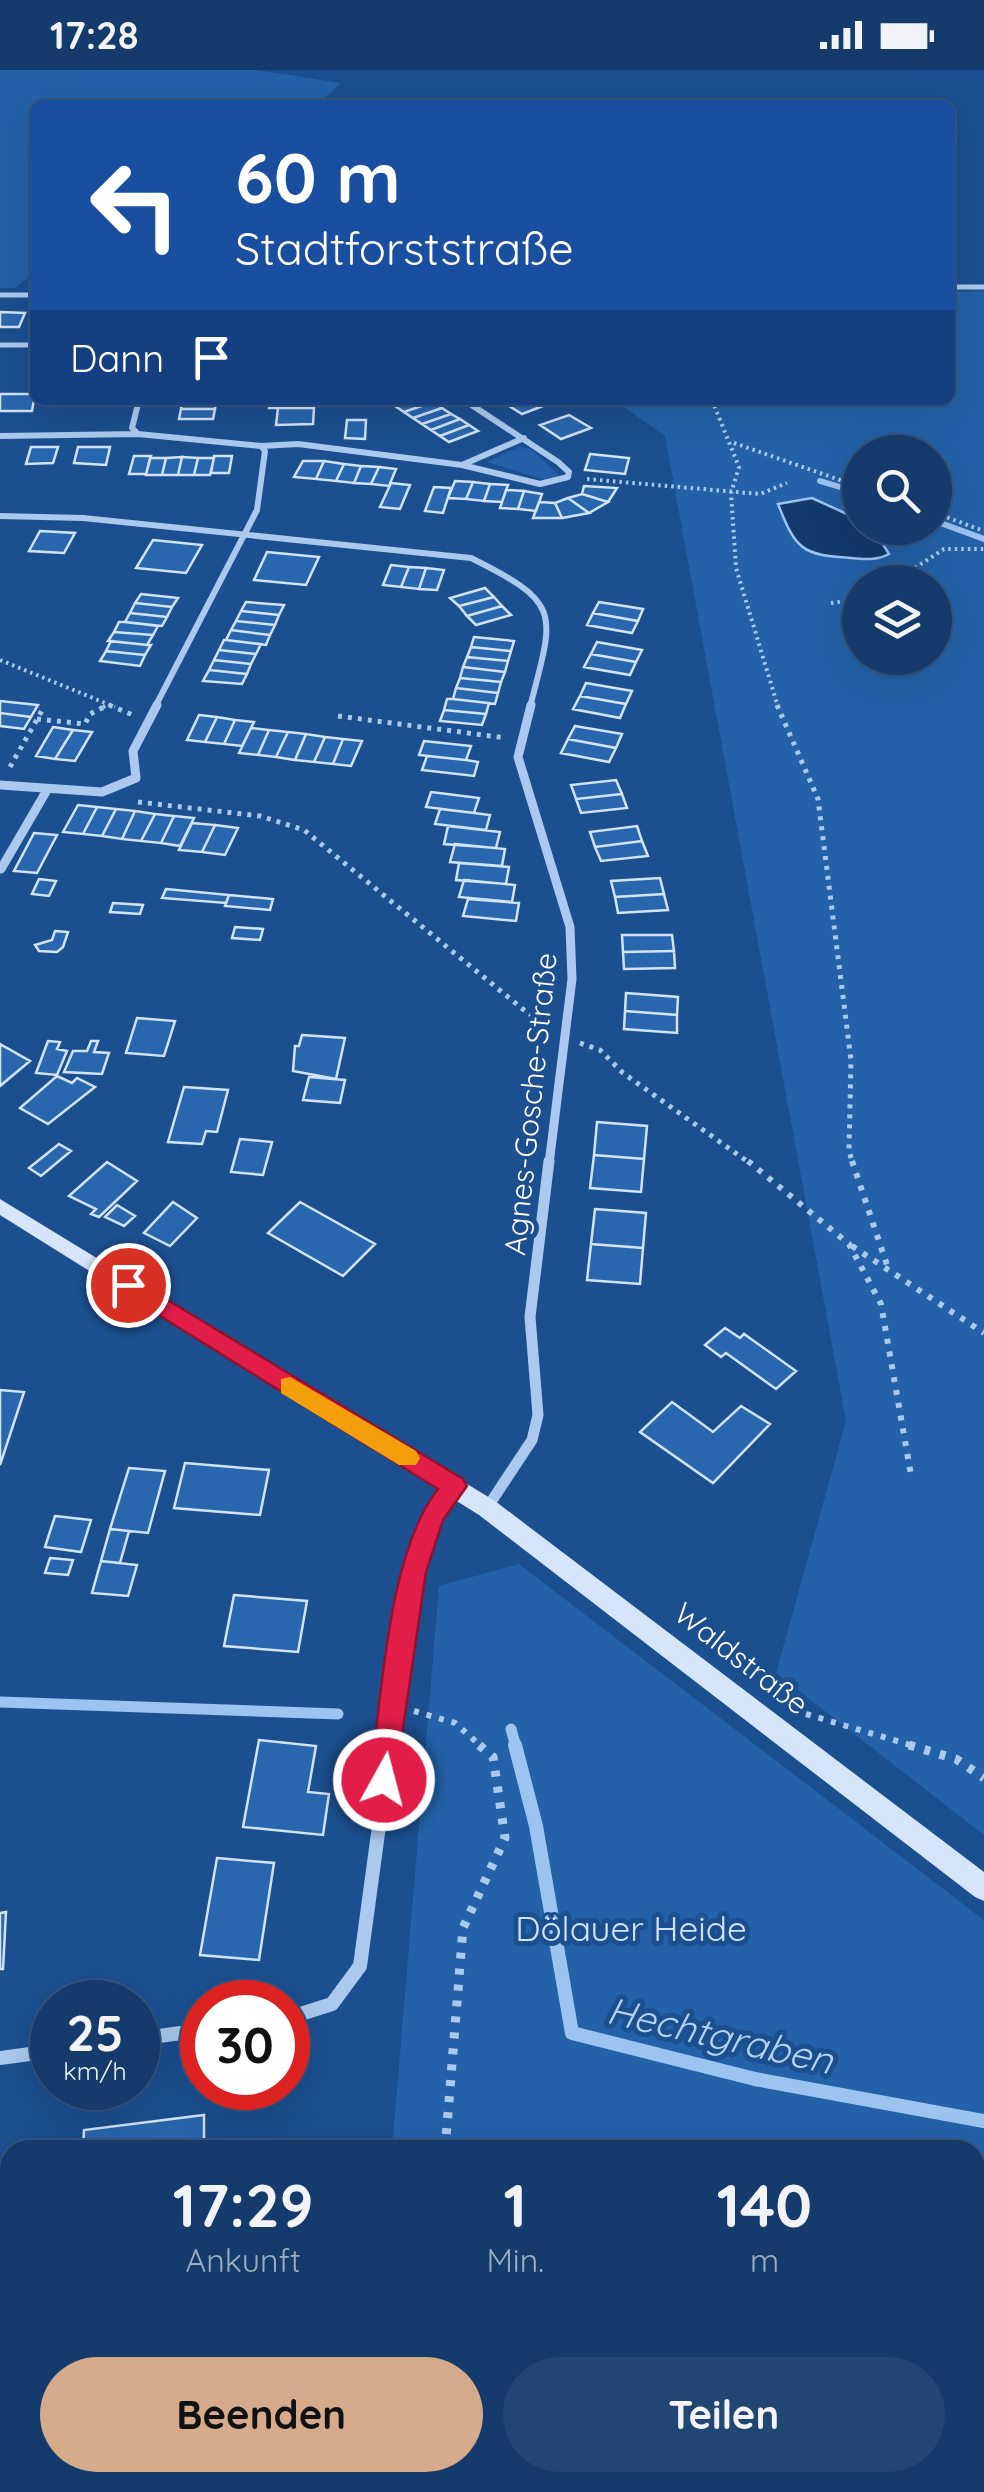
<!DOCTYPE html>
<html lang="de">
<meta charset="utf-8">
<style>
:root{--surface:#143b6b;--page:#214673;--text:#f1f3f6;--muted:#9dadc1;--line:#33557e;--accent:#d6ab8b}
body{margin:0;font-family:Quicksand,sans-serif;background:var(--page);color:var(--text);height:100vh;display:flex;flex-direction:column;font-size:38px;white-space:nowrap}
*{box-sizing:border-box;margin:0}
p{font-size:32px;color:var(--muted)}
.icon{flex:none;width:55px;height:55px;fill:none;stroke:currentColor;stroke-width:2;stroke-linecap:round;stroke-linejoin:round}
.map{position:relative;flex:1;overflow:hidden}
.sheet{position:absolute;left:0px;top:2070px;width:985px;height:352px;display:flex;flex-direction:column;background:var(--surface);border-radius:30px 30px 0 0;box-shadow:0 10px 40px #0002,0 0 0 2px var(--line)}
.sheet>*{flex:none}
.hud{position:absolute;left:30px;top:30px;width:925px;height:305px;border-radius:15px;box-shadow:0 10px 40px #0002,0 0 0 2px var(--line);background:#1a4fa0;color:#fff;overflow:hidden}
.fabs{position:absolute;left:842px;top:365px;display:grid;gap:20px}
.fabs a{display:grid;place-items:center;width:110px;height:110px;border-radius:50%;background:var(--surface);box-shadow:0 10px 40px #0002,0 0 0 2px var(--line);font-size:50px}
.speed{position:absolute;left:30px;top:1910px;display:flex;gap:20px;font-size:50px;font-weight:700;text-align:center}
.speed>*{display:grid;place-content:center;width:130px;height:130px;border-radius:50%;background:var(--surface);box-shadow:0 10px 40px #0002,0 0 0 2px var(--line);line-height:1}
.speed small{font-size:25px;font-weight:400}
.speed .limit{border:15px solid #d22;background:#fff;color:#111}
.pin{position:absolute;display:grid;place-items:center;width:85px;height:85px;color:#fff;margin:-42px;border:5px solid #fff;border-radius:50%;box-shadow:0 2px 10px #0007}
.me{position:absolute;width:110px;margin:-55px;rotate:7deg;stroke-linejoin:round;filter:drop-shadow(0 0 8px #0008)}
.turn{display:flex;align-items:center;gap:35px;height:210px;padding:0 40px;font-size:45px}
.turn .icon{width:130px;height:130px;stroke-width:2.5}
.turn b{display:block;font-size:70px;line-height:85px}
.then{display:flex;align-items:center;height:95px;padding:0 40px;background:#0003;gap:20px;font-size:38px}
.eta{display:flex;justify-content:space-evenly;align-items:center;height:170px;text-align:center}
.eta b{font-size:60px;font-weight:700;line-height:70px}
.action{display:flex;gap:20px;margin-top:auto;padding:20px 40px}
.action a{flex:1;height:115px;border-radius:60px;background:var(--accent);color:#111;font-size:40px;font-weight:700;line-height:115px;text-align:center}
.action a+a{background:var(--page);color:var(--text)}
.status{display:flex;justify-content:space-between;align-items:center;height:70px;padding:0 50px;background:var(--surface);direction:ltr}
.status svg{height:28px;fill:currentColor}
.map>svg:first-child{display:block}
</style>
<div class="status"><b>17:28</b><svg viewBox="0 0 49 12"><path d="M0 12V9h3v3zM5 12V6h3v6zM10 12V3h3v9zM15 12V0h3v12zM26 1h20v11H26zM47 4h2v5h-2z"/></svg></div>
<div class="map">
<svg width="984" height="2422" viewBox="0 0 984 2422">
<rect width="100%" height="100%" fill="#1b4f8f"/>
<!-- green -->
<path fill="#2461a8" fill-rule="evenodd" d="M0,0H257L341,13L318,35H35V202L15,218H0Z
M984,221V1765L776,1603L846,1351L665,366L614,330H950V222ZM860,382H935V458H860ZM860,512H935V588H860Z
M519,377L531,379L559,405L545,410L487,392Z
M519,1494L984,1850V2422H376V2412H975V2080H392L439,1516Z"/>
<!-- water -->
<path fill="#123a6d" stroke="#9cc4f0" stroke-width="2.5" d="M812,428L860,450V458H873L889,484C876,491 866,489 851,488C802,485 796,480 778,434Z"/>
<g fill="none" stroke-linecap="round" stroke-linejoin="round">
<!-- stream-far2 -->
<path stroke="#9cc4f0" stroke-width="6" d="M820,411L860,423
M935,451L984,469"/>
<!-- stream-far1 -->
<path stroke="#9cc4f0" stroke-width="11" d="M0,1632L338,1644
M511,1659L516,1677"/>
<!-- stream -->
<path stroke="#9cc4f0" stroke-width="14" d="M515,1675L536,1756L572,1963L755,2009L984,2051"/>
</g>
<!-- building -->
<path fill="#2a66ad" stroke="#cfe3fa" stroke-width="2.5" d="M0,242L25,243L19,257H0Z
M0,324H35L32,341H0Z
M182,330H216L215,339H181Z
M270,330H305V338H269Z
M413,330H430L433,332L404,342L395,336Z
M546,330L551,333L522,344L501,331Z
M433,332L442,338L413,348L404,342Z
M278,338H314L313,354L276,355Z
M442,338L451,344L422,354L413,348Z
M181,339H215L213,349H179Z
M451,344L460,349L431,360L422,354Z
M569,345L591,358L561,369L540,355Z
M460,349L469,355L440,366L431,360Z
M347,350H366L365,369L345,368Z
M469,355L478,361L449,372L440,366Z
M31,377H58L53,393L26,394Z
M78,377H110L106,395L74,393Z
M590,384L629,388L625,404L585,400Z
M134,386H151L146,404H129Z
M214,386H232L229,403H211Z
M182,387L198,388L194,405H178Z
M182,387L178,405H162L166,388Z
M150,388H166L162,405H146Z
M198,388H214L210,405H194Z
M303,391H324L316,409L294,407Z
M324,391L344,394L336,411L316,409Z
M344,394L361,396L354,413L336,411Z
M361,396L379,397L371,414L354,413Z
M379,397L396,399L389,416L371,414Z
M455,411L473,412L466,429L448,428Z
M473,412L490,414L484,431L466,429Z
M391,413L410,415L400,439L380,437Z
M490,414L508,415L502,432L484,431Z
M584,416L617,418L608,432L582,424Z
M434,417L451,418L443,443L425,441Z
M506,420L524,421L518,439L500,438Z
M524,421L542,424L536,441L518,439Z
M582,424L608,432L589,443L568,428Z
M568,428L589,443L562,448L555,433Z
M539,432L555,433L562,448H533Z
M40,461L75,463L64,483L29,481Z
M153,470L202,475L186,503L136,498Z
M267,482L319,487L306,515L254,510Z
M391,495L409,497L401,517L383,515Z
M409,497L426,498L419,519L401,517Z
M426,498L444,500L437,520L419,519Z
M485,518L494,527L459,536L450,528Z
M141,524L178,528L172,537L135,533Z
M494,527L502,536L467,546L459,536Z
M246,532L284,535L279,545L241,541Z
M599,532L643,539L638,551L593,543Z
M135,533L172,537L167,547L130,543Z
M502,536L511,545L476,555L467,546Z
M241,541L279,545L275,555L236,551Z
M130,543L167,547L162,556L125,552Z
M593,543L638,551L632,563L587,555Z
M236,551L275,555L270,565L231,560Z
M119,552H125L158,556L153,565L114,562Z
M231,560L270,565L266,575L226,570Z
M114,562L153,565L147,575L108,571Z
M474,567L514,571L511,581L471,577Z
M224,570H226L261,574L256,584L219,580Z
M111,571L147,575H151L145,585L106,581Z
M597,572L642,580L636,592L591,584Z
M471,577L511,581L508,591L467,587Z
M219,580L256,584L251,594L214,590Z
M106,581L145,585L140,596L100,591Z
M591,584L636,592L630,605L584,597Z
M467,587L508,591L505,602L463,597Z
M214,590L251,594L247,604L209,600Z
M463,597L505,602L501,612L460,608Z
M209,600L247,604L242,614L203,611Z
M460,608L501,612L498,623L456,618Z
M586,613L632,621L626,634L580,626Z
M456,618L498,623L495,634L453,629Z
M580,626L626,634L620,648L573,639Z
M447,629H453L489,633L486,644L444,640Z
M0,631L38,635L31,647L0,643Z
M444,640L486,644L482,655L440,651Z
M0,643L31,647L24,659L0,656Z
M199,645L217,647L205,672L187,670Z
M217,647L235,650L224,674L205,672Z
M235,650L254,652L242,676L224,674Z
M575,656L622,664L616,678L568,669Z
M53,657L73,660L55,689L36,686Z
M251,658L269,660L258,685L239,683Z
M73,660L92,662L75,691L55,689Z
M269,660L288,662L276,687L258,685Z
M288,662L306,664L295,690L276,687Z
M306,664L325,667L314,692L295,690Z
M325,667L343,669L333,694L314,692Z
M343,669L362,671L351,696L333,694Z
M568,669L616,678L609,692L561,683Z
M424,671L471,676L466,690L419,685Z
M427,686L466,690L478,692L474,706L422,700Z
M616,710L622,724L576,729L571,715Z
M431,722L479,728L474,743L426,737Z
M622,724L627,738L581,743L576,729Z
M78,735L97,737L83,764L63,762Z
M97,737L116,739L102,766L83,764Z
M116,739L135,741L122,769L102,766Z
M440,739L474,743L490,745L486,760L435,754Z
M135,741L155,744L141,771L122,769Z
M155,744L174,746L161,773L141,771Z
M174,746L194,748L180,776L161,773Z
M192,753L215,755L202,782L179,780Z
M215,755L238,758L225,785L202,782Z
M448,756L500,762L496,778L444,774Z
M637,756L642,771L595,777L590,762Z
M34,763L57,765L37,803L14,801Z
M642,771L648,786L601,791L595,777Z
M455,774L505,779L502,796L450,792Z
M459,793L509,797L506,814L456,810Z
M660,808L664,824L615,827L611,811Z
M39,809L56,811L49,826L32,824Z
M464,810L515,815L512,832L459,827Z
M166,819L229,825L226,833L162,828Z
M664,824L668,840L618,843L615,827Z
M229,825L273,829L270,840L225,836Z
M468,829L519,833L516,851L463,846Z
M113,833L143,835L140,844L110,842Z
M235,857L263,859L260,870L232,868Z
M55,861L68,862L63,877L57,882L39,881L35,875L52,870Z
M622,865H672L674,881L623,882Z
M674,881L675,898L624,899L623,882Z
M626,923L678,927L677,945L625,941Z
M625,941L677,945V963L624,959Z
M137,948L175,951L164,986L126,983Z
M302,965L345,968L336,1009L293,1001L295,976H299Z
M48,971L60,972L57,979L67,981L57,1005L36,1003Z
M91,971H98L94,982L109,983L102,1004L64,1002L73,981H87Z
M0,974L30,991L0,1016Z
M57,1006L72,1013L77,1008L95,1017L48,1054L20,1038Z
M309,1007L345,1010L340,1033L303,1030Z
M184,1017L228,1020L217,1062L206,1061L202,1074L168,1072Z
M597,1052L647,1056L644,1089L594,1085Z
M240,1069L272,1072L263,1105L231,1102Z
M59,1074L71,1081L41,1106L29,1098Z
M594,1085L644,1089L641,1122L590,1118Z
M107,1092L137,1111L99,1147L91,1144L96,1139L69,1126Z
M173,1132L197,1148L170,1176L144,1163Z
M300,1132L375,1174L343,1206L268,1163Z
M117,1135L135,1146L124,1156L105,1147Z
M595,1139L646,1143L643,1178L591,1174Z
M591,1174L643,1178L640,1214L587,1210Z
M725,1258L740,1268L744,1264L796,1301L776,1319L726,1283L721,1287L705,1275Z
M0,1320L24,1322L0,1395Z
M672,1332L713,1362L741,1336L770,1354L713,1413L640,1362Z
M185,1393L269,1400L260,1445L174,1438Z
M129,1398L165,1401L148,1463L110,1459Z
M55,1446L91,1450L81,1482L45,1477Z
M110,1459L129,1461L120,1493L101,1491Z
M50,1488L73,1490L68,1505L45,1503Z
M101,1491L137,1495L128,1526L92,1523Z
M234,1525L307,1531L298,1582L224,1576Z
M259,1670L316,1676L308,1722L329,1724L323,1765L243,1757Z
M217,1788L274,1793L259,1890L200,1885Z
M6,1842L3,1899H0V1843Z
M204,2045V2080H83L84,2060Z
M10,2344V2387L0,2389V2346Z
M139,2412H207L208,2422H139Z"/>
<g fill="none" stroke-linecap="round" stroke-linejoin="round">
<!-- path-far3 -->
<path stroke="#a9c9ee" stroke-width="4" stroke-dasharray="2.5 4" stroke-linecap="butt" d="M712,330L739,397L731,423L736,498L778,637
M734,373L860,417
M587,409L760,424L787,413
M935,443L984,461
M893,512L944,479H984
M831,533L860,529
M0,590L115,637
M103,637L108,635"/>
<!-- path-far2 -->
<path stroke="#a9c9ee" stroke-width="5" stroke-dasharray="4 6" stroke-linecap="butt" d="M109,635L133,645
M777,635L818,729L851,990L849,1081L853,1094
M338,646L506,668
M37,649L85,654L90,644L108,635
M10,697L44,637
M138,732L260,746L304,760L546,958
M580,973L600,980L623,1003L751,1094"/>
<!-- path-far1 -->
<path stroke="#a9c9ee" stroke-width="6" stroke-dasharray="5 8" stroke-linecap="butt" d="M748,1091L849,1174L881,1234L911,1405
M852,1091L887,1195
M852,1176L984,1263
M414,1641L455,1653L482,1677
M806,1644L917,1677"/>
<!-- path -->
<path stroke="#a9c9ee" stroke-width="9" stroke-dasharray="6 10" stroke-linecap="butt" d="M909,1675L956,1689L984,1708
M445,2080L463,1858L505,1768L493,1687L479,1675
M409,2422L410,2412"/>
<!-- minor-far4 -->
<path stroke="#a9c9ee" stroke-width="5" d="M950,217H984
M0,225H35
M0,275H35"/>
<!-- minor-far3 -->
<path stroke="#a9c9ee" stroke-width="6" d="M138,364L132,358L139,330
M0,366L138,364L261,376L298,374L462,395L540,414L568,407L569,402L558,392L464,330
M462,395L524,368
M0,446L83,448L471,488C564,534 554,543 530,637
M155,637L257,440L265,381L261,376"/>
<!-- minor-far2 -->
<path stroke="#a9c9ee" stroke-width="9" d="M531,635L518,687L570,857L572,909L549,1094
M0,715L102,722L136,708L133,681L157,635
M1,799L47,720"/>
<!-- minor-far1 -->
<path stroke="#a9c9ee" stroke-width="11" d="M487,1438L532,1370L538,1345L530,1247L549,1091
M389,1677C401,1590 400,1489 454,1417"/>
<!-- minor -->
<path stroke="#a9c9ee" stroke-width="14" d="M288,1948L332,1934L360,1896L390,1675
M138,1969L202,1960
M0,1988L52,1981"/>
<!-- secondary -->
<path fill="#d6e6fa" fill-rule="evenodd" d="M0,1129L495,1431L984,1802V1831L975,1827L479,1445L0,1145Z"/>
</g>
<!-- route -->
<path fill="#e11d48" stroke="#92132f" stroke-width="2.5" d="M128,1206L463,1409L467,1416L443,1450L426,1502L394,1719L384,1723L374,1719L370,1710C382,1627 387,1484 438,1419L120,1221V1208Z"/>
<!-- slow -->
<path fill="#f59e0b" d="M290,1307L416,1381L420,1388L416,1395H399L281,1323V1309Z"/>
<g text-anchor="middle" stroke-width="10" stroke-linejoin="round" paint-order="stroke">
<!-- street labels -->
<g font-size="30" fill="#fff" stroke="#1b4f8f">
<text transform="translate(531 1034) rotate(-84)" y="10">Agnes-Gosche-Straße</text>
<text transform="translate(741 1589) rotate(38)" y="10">Waldstraße</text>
</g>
<!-- near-park labels -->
<g font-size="35" fill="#cfe3fa" stroke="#1b4f8f">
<text x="631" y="1871">Dölauer Heide</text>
</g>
<!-- near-water labels -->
<g font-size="38" font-style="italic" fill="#b5d3f5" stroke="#1b4f8f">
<text transform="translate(720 1966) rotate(13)" y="13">Hechtgraben</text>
</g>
</g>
</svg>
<div class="fabs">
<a><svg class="icon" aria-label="search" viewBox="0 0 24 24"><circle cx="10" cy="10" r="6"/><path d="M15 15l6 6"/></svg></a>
<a><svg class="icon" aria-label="layers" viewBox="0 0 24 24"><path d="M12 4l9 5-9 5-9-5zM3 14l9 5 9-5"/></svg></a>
</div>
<div class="speed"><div>25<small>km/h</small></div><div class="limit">30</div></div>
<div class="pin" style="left:128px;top:1215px;background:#d93025"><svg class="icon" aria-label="arrive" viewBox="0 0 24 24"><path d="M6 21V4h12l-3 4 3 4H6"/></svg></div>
<svg class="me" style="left:384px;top:1710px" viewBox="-20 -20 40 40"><circle r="17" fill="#e11d48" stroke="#fff" stroke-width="3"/><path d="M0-11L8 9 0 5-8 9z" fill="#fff"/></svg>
<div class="hud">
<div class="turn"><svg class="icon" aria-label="left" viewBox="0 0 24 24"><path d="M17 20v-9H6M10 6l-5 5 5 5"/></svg><div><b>60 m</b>Stadtforststraße</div></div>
<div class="then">Dann<svg class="icon" aria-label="arrive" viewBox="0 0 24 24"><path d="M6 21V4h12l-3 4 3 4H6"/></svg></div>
</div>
<section class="sheet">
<div class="eta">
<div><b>17:29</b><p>Ankunft</p></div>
<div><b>1</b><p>Min.</p></div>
<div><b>140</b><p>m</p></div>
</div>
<div class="action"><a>Beenden</a><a>Teilen</a></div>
</section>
</div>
